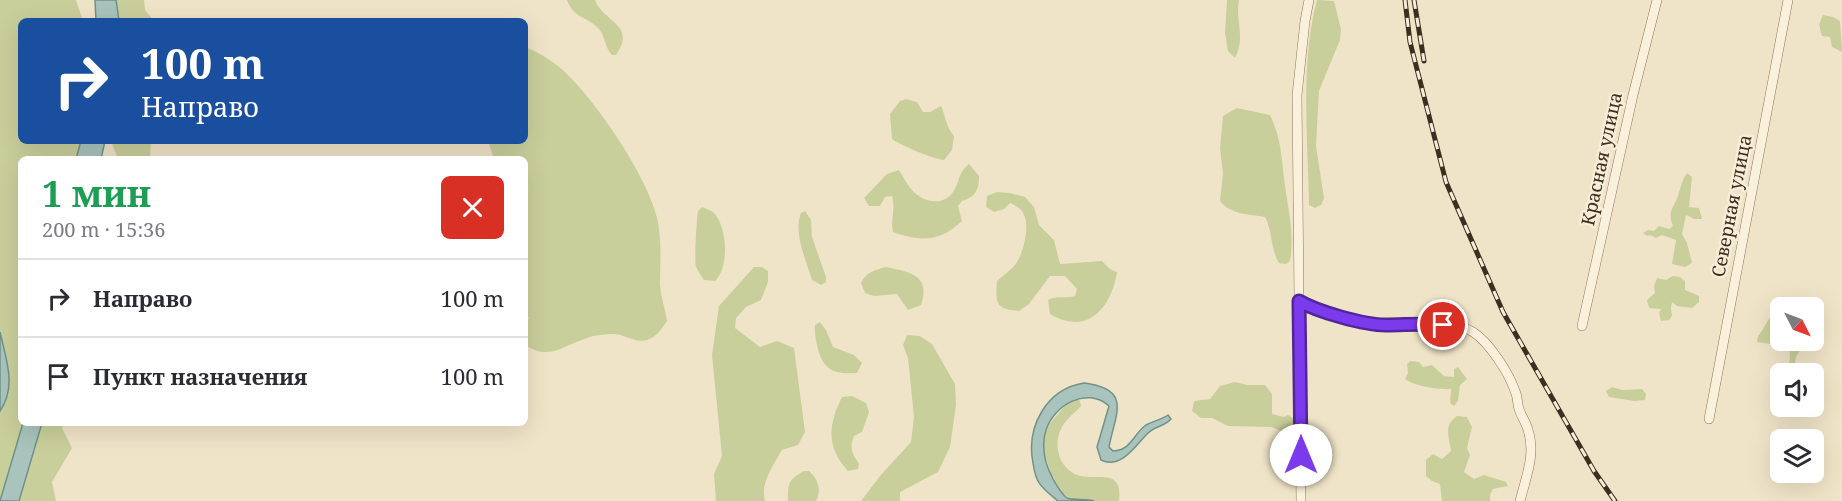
<!DOCTYPE html>
<html lang="ru">
<meta charset="utf-8">
<style>
:root{--surface:#fff;--page:#f7f7f7;--text:#2b2b33;--muted:#7c7c81;--line:#e1e1e2}
body{margin:0;font-family:"Noto Serif",serif;background:var(--page);color:var(--text);height:100vh;display:flex;flex-direction:column;font-size:22px;white-space:nowrap}
*{box-sizing:border-box;margin:0}
p{font-size:20px;color:var(--muted)}
.icon{flex:none;width:33px;height:33px;fill:none;stroke:currentColor;stroke-width:2;stroke-linecap:round;stroke-linejoin:round}
.map{position:relative;flex:1;overflow:hidden}
.sheet{position:absolute;left:18px;top:156px;width:510px;height:270px;display:flex;flex-direction:column;background:var(--surface);border-radius:9px;box-shadow:0 6px 24px #0002}
.sheet>*{flex:none}
.guide{position:absolute;left:18px;top:18px;width:510px;height:126px;border-radius:9px;box-shadow:0 6px 24px #0002;background:#1a4fa0;color:#fff;overflow:hidden}
.needle{width:39px;rotate:132deg}
.controls{position:absolute;left:1770px;top:297px;display:grid;gap:12px}
.controls a{display:grid;place-items:center;width:54px;height:54px;border-radius:9px;background:var(--surface);box-shadow:0 6px 24px #0002;font-size:30px}
.pin{position:absolute;display:grid;place-items:center;width:51px;height:51px;color:#fff;margin:-26px;border:3px solid #fff;border-radius:50%;box-shadow:0 2px 6px #0007}
.me{position:absolute;width:66px;margin:-33px;rotate:0deg;stroke-linejoin:round;filter:drop-shadow(0 0 4px #0008)}
.turn{display:flex;align-items:center;gap:21px;height:126px;padding:0 24px;font-size:27px}
.turn .icon{width:78px;height:78px;stroke-width:2.5}
.turn b{display:block;font-size:42px;line-height:51px}
.round{display:grid;place-items:center;flex:none;width:63px;height:63px;border-radius:9px;background:var(--page)}
.overview{display:flex;align-items:center;justify-content:space-between;height:102px;padding:0 24px}
h1{font-size:36px;font-weight:700;line-height:45px;color:#1e9e55}
ul{padding:0;list-style:none}
li{display:flex;align-items:center;gap:18px;height:78px;padding:0 24px;border-top:2px solid var(--line)}
li div{flex:1}
li b{display:block;font-size:22px}
li em{font-style:normal}
.map>svg:first-child{display:block}
</style>
<div class="map">
<svg width="1842" height="501" viewBox="0 0 1842 501">
<rect width="100%" height="100%" fill="#f0e4c8"/>
<!-- green -->
<path fill="#c9cf9b" d="M0,0H76L83,21H21V141H81L76,159H21V423H23L0,501V411C17,387 6,359 0,332Z
M116,0H144L145,10L154,21H119Z
M567,0H595C604,23 637,24 616,55H612C605,48 605,36 599,29C587,16 574,19 567,0Z
M1227,0H1239C1235,22 1246,36 1235,58L1228,51L1225,33Z
M1317,0L1334,1L1341,29L1340,40L1319,91L1316,146L1324,198L1321,205L1315,208L1309,205C1308,140 1300,62 1317,0Z
M1823,15L1833,17L1840,21L1842,52L1832,47L1830,37L1822,36L1819,25Z
M525,47C541,53 558,64 570,77C599,107 641,168 654,208C663,233 660,259 660,285C661,297 665,309 667,321C662,328 657,337 647,340C635,343 626,335 615,334C607,334 594,335 587,338C562,346 550,361 525,345V320L530,318L525,317V159H494L488,141H525Z
M906,99L917,102L923,112H930L941,106C946,117 946,127 954,136L952,150L944,160C933,159 900,145 892,139L890,114L900,101Z
M1237,108L1270,115C1281,138 1281,153 1284,178C1287,205 1295,233 1290,261L1286,264L1279,263C1270,249 1273,232 1265,217C1248,214 1231,215 1220,201L1223,173L1220,148L1223,116Z
M111,141H151L150,159H118Z
M969,164L979,176C979,189 976,197 962,201L958,206L962,221C940,242 921,242 893,232C890,218 896,211 892,196L885,197L880,206H869L864,198L887,174L899,170C903,176 907,185 912,190C922,202 943,207 953,192C961,180 957,174 969,164Z
M1687,173L1692,177L1689,207L1699,208L1702,219H1694L1686,215L1682,234L1687,243L1692,263L1685,267L1672,264L1676,240L1662,235L1656,238L1650,235L1647,236L1643,233L1648,230L1654,231L1659,226L1669,229L1673,226C1666,209 1676,207 1679,192C1682,184 1682,180 1687,173Z
M997,192L1010,193L1025,197L1034,207L1039,225L1054,240L1060,264L1102,261L1110,269L1117,272C1111,309 1087,336 1050,314L1048,300C1058,295 1065,299 1075,296L1077,289L1065,276H1050L1029,304L1019,311C996,310 995,303 997,281C1002,276 1010,271 1015,265C1023,255 1030,227 1024,215C1021,208 1016,206 1010,203L1004,209L994,212L986,207L987,196Z
M702,207C706,209 711,210 714,213C728,228 729,268 715,281L704,280C701,276 698,271 696,267C694,262 697,215 698,211C699,210 700,209 702,207Z
M805,211L811,220L812,237L826,277V282L821,285L812,280C806,260 793,233 801,213Z
M754,267H762L768,271V282L761,300L746,307L736,318L735,328L760,347L777,341L794,348L805,432L798,445L782,450C773,466 760,483 765,501H716L714,474L722,456L712,355L719,306Z
M886,267C910,272 931,275 921,305L908,310L897,294L874,296L865,293L861,283C866,272 875,270 886,267Z
M1673,276L1680,277L1685,281V290L1699,296V302L1692,308L1677,306L1672,302L1671,308L1672,316L1669,320L1661,321L1659,313L1661,309L1649,308L1647,300L1655,293L1654,286L1657,278L1666,280Z
M1772,315L1777,319L1775,327L1777,333L1780,334V340L1799,341L1801,348L1796,357L1793,373H1789L1790,349L1785,346L1757,342L1758,336C1764,329 1766,322 1772,315Z
M820,322L826,330L833,347L854,355L862,363L857,373C833,375 822,369 817,345C816,338 814,332 815,325Z
M907,335L920,336L932,344L955,384L956,405L950,447L938,472L900,492V501H861L880,476L911,442L914,417L908,358L903,345Z
M1410,361L1419,362L1423,367L1432,365L1444,376L1454,377V369L1458,367L1467,379L1460,385L1458,401L1454,406L1450,403L1451,389C1439,390 1414,386 1405,379L1408,373L1407,364Z
M1235,382L1247,385H1265L1272,394V414L1284,417L1288,415L1297,421V433L1293,453L1286,451L1284,432L1271,427L1228,426L1212,418H1201L1192,411L1194,401L1210,399L1220,386Z
M1612,387L1622,390L1642,389L1646,394L1645,400L1634,401L1609,397L1606,391Z
M852,396L866,403L869,412L862,432L854,436C849,449 852,453 859,464L858,469L848,471C826,447 828,425 842,397Z
M1076,398L1080,401L1081,406C1075,413 1067,418 1062,427C1052,445 1059,471 1081,476C1099,480 1123,468 1119,501H1074L1062,493L1051,474L1043,447L1047,427L1068,402Z
M1457,416L1467,417L1472,427L1467,448L1470,455L1464,472L1474,479L1484,475L1506,482L1508,486L1493,489L1490,495V501H1442L1440,484L1432,481L1426,476V460L1433,454L1442,459L1451,451C1449,436 1443,426 1457,416Z
M42,423H63L62,428L72,448L52,482L56,501H19Z
M804,471H809C818,479 822,490 816,501H788C788,483 788,480 804,471Z"/>
<!-- water -->
<path fill="#a9c4bc" stroke="#6f938a" stroke-width="1.5" d="M95,0H116L119,21H96Z
M81,141H105L101,159H76Z
M0,332C6,359 17,387 0,411Z
M1084,383C1133,389 1115,414 1109,447L1113,451C1132,450 1133,434 1146,425C1153,421 1161,420 1168,415L1171,419C1164,427 1154,426 1147,434C1136,445 1121,470 1101,460L1097,447L1109,406C1087,386 1054,405 1046,430C1041,446 1045,464 1053,479C1057,486 1061,494 1067,498C1075,501 1086,498 1094,501H1058C1051,495 1042,489 1038,481C1035,476 1034,469 1033,463C1026,427 1046,389 1084,383Z
M23,423H42L19,501H0Z"/>
<g fill="none" stroke-linecap="round" stroke-linejoin="round">
<defs>
<path id="street" d="M1299,301C1320,314 1358,323 1382,325C1408,327 1449,317 1473,332C1489,342 1509,373 1515,391C1518,397 1517,403 1519,409C1521,416 1526,422 1528,430C1536,454 1526,477 1520,501
M1582,326L1633,95L1657,0
M1709,419L1788,0
M1301,501L1297,95L1305,21L1309,0"/>
</defs>
<!-- street casing -->
<use href="#street" stroke="#8d765c" stroke-width="10"/>
<!-- street -->
<use href="#street" stroke="#faf1dc" stroke-width="9"/>
<defs>
<path id="rail" d="M1405,0L1410,42L1446,182L1503,312L1594,471L1615,501
M1414,0L1424,61"/>
</defs>
<!-- rail casing -->
<use href="#rail" stroke="#3d2e20" stroke-width="5"/>
<!-- rail -->
<use href="#rail" stroke="#f7eed8" stroke-width="3" stroke-dasharray="9" stroke-linecap="butt"/>
</g>
<g fill="none" stroke-linecap="round" stroke-linejoin="round">
<defs>
<path id="route" d="M1301,455L1299,301C1318,312 1364,325 1386,325C1405,325 1423,323 1443,325"/>
</defs>
<!-- route casing -->
<use href="#route" stroke="#51269a" stroke-width="15"/>
<!-- route -->
<use href="#route" stroke="#7c3aed" stroke-width="10"/>
</g>
<g text-anchor="middle" stroke-width="5" stroke-linejoin="round" paint-order="stroke">
<!-- street labels -->
<g font-size="18" fill="#3d2e20" stroke="#f7eed8">
<text transform="translate(1602 159) rotate(-78)" y="6">Красная улица</text>
<text transform="translate(1732 206) rotate(-79)" y="6">Северная улица</text>
</g>
</g>
</svg>
<div class="controls">
<a><svg class="needle" viewBox="-14 -14 28 28"><path d="M0-13l5 13h-10z" fill="#e53935"/><path d="M0 13l5-13h-10z" fill="#7c7c81"/></svg></a>
<a><svg class="icon" aria-label="sound" viewBox="0 0 24 24"><path d="M4 9h4l5-4v14l-5-4H4zM17 9q2 3 0 6"/></svg></a>
<a><svg class="icon" aria-label="layers" viewBox="0 0 24 24"><path d="M12 4l9 5-9 5-9-5zM3 14l9 5 9-5"/></svg></a>
</div>
<div class="pin" style="left:1443px;top:325px;background:#d93025"><svg class="icon" aria-label="arrive" viewBox="0 0 24 24"><path d="M6 21V4h12l-3 4 3 4H6"/></svg></div>
<svg class="me" style="left:1301px;top:455px" viewBox="-20 -20 40 40"><circle r="19" fill="#fff"/><path d="M0-13L10 11 0 6-10 11z" fill="#7c3aed"/></svg>
<div class="guide">
<div class="turn"><svg class="icon" aria-label="right" viewBox="0 0 24 24"><path d="M7 20v-9h11M14 6l5 5-5 5"/></svg><div><b>100 m</b>Направо</div></div>
</div>
<section class="sheet">
<div class="overview"><div><h1>1 мин</h1><p>200 m · 15:36</p></div><a class="round" style="background:#d93025;color:#fff"><svg class="icon" aria-label="close" viewBox="0 0 24 24"><path d="M6 6l12 12M18 6L6 18"/></svg></a></div>
<ul>
<li><svg class="icon" aria-label="right" viewBox="0 0 24 24"><path d="M7 20v-9h11M14 6l5 5-5 5"/></svg><div><b>Направо</b></div><em>100 m</em></li>
<li><svg class="icon" aria-label="arrive" viewBox="0 0 24 24"><path d="M6 21V4h12l-3 4 3 4H6"/></svg><div><b>Пункт назначения</b></div><em>100 m</em></li>
</ul>
</section>
</div>
